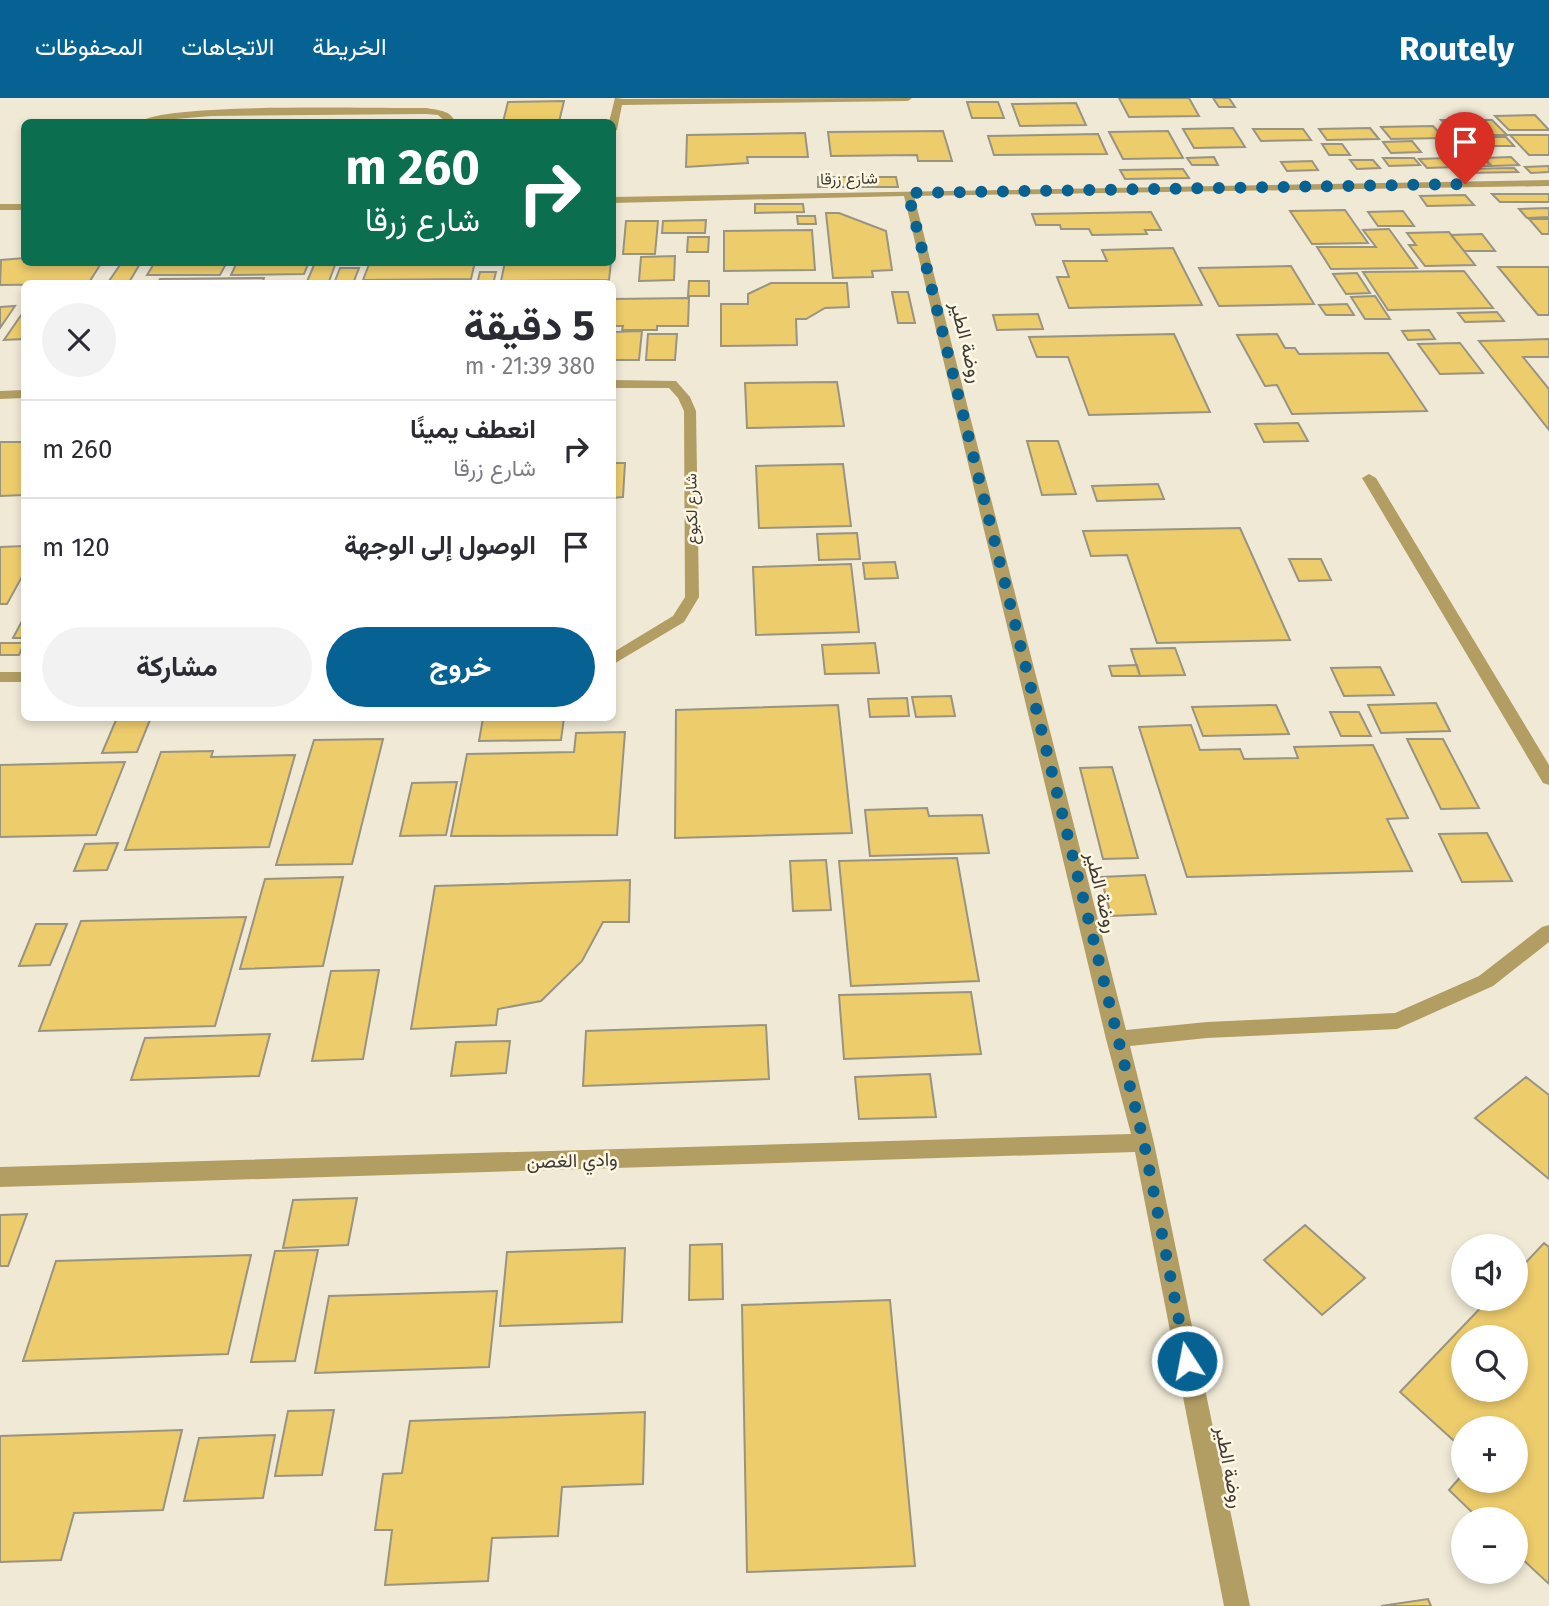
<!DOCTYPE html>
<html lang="ar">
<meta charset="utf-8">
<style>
:root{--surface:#fff;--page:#f2f2f3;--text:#2b2b33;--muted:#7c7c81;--line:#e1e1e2;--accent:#056293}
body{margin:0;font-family:"Fira Sans",Vazirmatn,sans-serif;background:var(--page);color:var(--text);direction:rtl;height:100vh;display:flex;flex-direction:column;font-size:26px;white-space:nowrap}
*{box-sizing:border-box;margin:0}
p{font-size:23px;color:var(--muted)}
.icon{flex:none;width:38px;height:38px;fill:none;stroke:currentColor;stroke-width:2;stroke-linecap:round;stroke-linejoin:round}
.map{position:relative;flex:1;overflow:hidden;direction:ltr}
.side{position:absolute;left:21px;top:182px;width:595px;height:441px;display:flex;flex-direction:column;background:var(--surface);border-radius:10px;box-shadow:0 4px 10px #0003;direction:rtl}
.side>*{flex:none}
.banner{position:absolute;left:21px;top:21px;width:595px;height:147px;border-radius:10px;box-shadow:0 4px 10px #0003;direction:rtl;background:#0b6e4f;color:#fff;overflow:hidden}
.tools{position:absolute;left:1451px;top:1136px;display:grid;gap:14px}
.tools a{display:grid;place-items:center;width:77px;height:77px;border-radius:50%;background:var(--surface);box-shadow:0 4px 10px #0003;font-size:35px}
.pin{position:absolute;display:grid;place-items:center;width:60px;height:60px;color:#fff;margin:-72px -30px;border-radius:50% 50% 50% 0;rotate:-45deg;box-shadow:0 0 7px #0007}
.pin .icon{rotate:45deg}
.me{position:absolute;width:77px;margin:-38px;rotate:349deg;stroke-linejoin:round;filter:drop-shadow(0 0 5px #0008)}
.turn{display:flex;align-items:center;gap:24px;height:147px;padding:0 21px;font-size:32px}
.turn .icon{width:91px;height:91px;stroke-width:2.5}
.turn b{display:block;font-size:49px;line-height:60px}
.round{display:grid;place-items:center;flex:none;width:74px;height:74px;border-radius:37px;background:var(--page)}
.head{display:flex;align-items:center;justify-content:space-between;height:119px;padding:0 21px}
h1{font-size:42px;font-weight:700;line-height:52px}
.cta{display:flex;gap:14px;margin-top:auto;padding:14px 21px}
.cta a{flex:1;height:80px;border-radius:42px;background:var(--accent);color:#fff;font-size:28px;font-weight:700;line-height:80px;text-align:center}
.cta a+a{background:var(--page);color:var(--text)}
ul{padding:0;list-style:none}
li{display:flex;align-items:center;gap:21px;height:98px;padding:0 21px;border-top:2px solid var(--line)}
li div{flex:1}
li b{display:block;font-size:26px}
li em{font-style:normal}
header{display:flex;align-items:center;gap:42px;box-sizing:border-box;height:98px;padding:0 35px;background:var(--accent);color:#fff}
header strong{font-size:33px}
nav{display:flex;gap:38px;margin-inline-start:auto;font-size:24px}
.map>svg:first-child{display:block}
</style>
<header>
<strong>Routely</strong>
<nav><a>الخريطة</a><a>الاتجاهات</a><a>المحفوظات</a></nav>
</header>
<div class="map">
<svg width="1549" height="1508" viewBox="0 0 1549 1508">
<rect width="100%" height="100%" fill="#f0e9d6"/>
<!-- building -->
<path fill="#edcc6c" stroke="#999382" stroke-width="2" fill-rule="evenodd" d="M1119,0H1189L1199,18L1129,19Z
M1213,0H1229L1235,9H1219Z
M564,3L559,24H503L508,4Z
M967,4H998L1004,20H972Z
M1076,5L1086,27L1020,28L1012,6Z
M1535,17L1549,32H1509L1495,18Z
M1441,22H1492L1507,37H1454Z
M1433,28L1444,40L1391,41L1381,29Z
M1233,30L1245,49L1194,50L1183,31Z
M1370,30L1379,41L1327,42L1319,31Z
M1253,31H1303L1311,42L1261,43Z
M943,33L952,63H918L917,57L831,58L828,34Z
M1168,33L1183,60L1123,61L1109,34Z
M805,35L808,59H747L748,65L686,69L687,37Z
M1098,36L1107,56L994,57L988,38Z
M1510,37H1549V57H1529Z
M1472,38L1485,54H1460L1447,39Z
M1479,39H1506L1514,48H1487Z
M1412,43L1421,54L1391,55L1383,44Z
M1322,46H1342L1350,57H1329Z
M1214,59L1218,67H1192L1187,60Z
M1482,59L1490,68H1459L1452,60Z
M1511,59L1519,67L1492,68L1484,60Z
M1383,60H1414L1420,67L1389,68Z
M1447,60L1456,69L1427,70L1419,61Z
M1350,62H1373L1380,70L1357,71Z
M1312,63L1318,72L1287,73L1281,64Z
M1549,68V74L1531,75L1525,69Z
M1514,70L1518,74L1464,75L1460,71Z
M1183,71L1189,80L1125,81L1120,72Z
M818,79H896L898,89H818Z
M1492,96H1549V104H1500Z
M1465,97L1474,107L1427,108L1420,98Z
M755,106H803L804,114L755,115Z
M1549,110V119L1527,120L1519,111Z
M1345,112L1368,145L1312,146L1290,113Z
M1403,113L1414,128H1378L1368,114Z
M1151,114L1161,132H1145L1147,136L1092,137L1089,131H1061L1060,127H1036L1032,116Z
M826,115H839L886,133L892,172L872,173L873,179L833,180Z
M797,118H815L816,126H798Z
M1529,121H1549V136H1542Z
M706,122L705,135H662L663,123Z
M626,123H658L655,156H623Z
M1389,131L1417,170L1331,171L1317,149H1376L1363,132Z
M812,132L815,172L724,173V133Z
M1449,134L1475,167L1425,168L1409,147H1416L1407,135Z
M1482,136L1495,153H1464L1451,137Z
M688,139H709L708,154H687Z
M1173,150L1202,207L1069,210L1057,179H1069L1063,163H1107L1102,152Z
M675,158L674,182L639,183L641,159Z
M24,160V164H102L88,186L0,187L1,162Z
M122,164H141L128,186H107Z
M155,164H227L220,177H147Z
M237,164H309L304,176L231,177Z
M370,164H475L471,181L363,182Z
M505,164H611L609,182L501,183Z
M314,167H335L328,186H306Z
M1291,168L1314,206L1219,208L1199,170Z
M1498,169H1549V217H1538Z
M340,170H359L354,183H335Z
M1464,173L1493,210L1388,212L1363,174Z
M480,174H496L493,186H477Z
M1357,175L1370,195L1346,196L1333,176Z
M264,180L262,186H157L160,181Z
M689,183H709V198H688Z
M771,185H847L849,209L825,210L806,221H796L797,247L721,248V206H748V196Z
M892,194H908L915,225H898Z
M1375,198L1390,221H1365L1351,199Z
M689,200L688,228H657V232H622L623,228H612V201Z
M1347,206L1354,217H1326L1319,207Z
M15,208L0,230V209Z
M24,213V241L4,242Z
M1497,214L1504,223L1465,224L1458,215Z
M1038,216L1043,231L997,232L993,217Z
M1429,232L1435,241L1408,242L1402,233Z
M642,233L639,262H612L613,234Z
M648,236H677L675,262H646Z
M1174,236L1210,314L1089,317L1068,259H1037L1029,239Z
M1277,236L1285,250H1295L1299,256L1388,255L1427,313L1292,316L1277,287L1265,288L1237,237Z
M1549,241V259H1523L1549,291V332L1479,243Z
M1460,245L1483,275L1440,276L1418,246Z
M837,284L844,328L747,330L745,285Z
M1298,325L1308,343L1264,344L1255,326Z
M1027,343H1058L1076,396L1042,397Z
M0,344H24V397L0,398Z
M612,365H625L623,399L612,400Z
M843,366L851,428L759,430L756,368Z
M1158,386L1164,401L1097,403L1092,388Z
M1240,430L1290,542L1157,545L1127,457L1091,458L1083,433Z
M857,435L860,461L819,462L817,436Z
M24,448V475L7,506H0V449Z
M1289,461H1321L1331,482L1299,483Z
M895,464L898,480L865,481L863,465Z
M851,466L859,534L756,537L753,469Z
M22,523H24V540H13Z
M0,545H24L19,557H0Z
M875,545L879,575L825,576L822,547Z
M1175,550L1185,577L1140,578L1131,551Z
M1137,567L1140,578H1112L1109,568Z
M1380,569L1394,597L1344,598L1331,570Z
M951,598L955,618L916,619L912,599Z
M907,600L909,618L870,619L868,601Z
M1436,605L1450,633L1381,635L1368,607Z
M838,607L852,735L675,740L676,612Z
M1276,607L1289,636L1203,638L1192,609Z
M1330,614H1359L1371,638H1341Z
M483,620H564L561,642L479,643Z
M116,622H150L137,654L102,655Z
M1191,627L1200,652L1240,651L1244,661L1298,660L1294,649L1373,647L1408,720L1387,721L1412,773L1187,779L1139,629Z
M625,634L617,737L451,738L467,656L574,654L576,635Z
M383,641L352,766L276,767L314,642Z
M1407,641H1443L1479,710L1441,711Z
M213,653L211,659L295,657L269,749L125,752L161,654Z
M125,664L96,737L0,739V667Z
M1112,669L1138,760L1103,761L1080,670Z
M457,684L446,737L400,738L412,685Z
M927,710L929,718L982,717L989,755L870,758L865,712Z
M1487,735L1512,783L1462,784L1439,736Z
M118,745L107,772L74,773L85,746Z
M957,760L979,883L851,888L839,763Z
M826,762L831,812L793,813L790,763Z
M1145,777L1156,816L1111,818L1101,779Z
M343,779L323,868L240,871L265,781Z
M630,782L629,824H603L582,863L541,903L498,911L496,927L411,931L435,788Z
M246,819L215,928L39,933L81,823Z
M36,826H67L50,867L19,868Z
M379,872L363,961L312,963L331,873Z
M971,894L981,956L844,961L839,897Z
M766,927L769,981L583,988L586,933Z
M270,936L259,978L131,982L145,940Z
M510,943L506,975L451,978L456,944Z
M930,976L936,1019L859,1021L855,979Z
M1526,979L1549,997V1081L1475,1020Z
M357,1100L348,1147L283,1150L293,1102Z
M27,1116L8,1168H0V1117Z
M1305,1127L1365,1180L1322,1217L1264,1162Z
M1544,1145L1549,1149V1486L1516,1455V1421H1479L1449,1392L1463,1376V1382H1516V1330H1463V1351L1400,1294L1490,1200H1516V1175ZM1463,1239H1516V1292H1463Z
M722,1146L723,1201L689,1202L690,1147Z
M625,1150L622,1224L500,1228L507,1154Z
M318,1152L295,1263L251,1264L275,1153Z
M251,1157L228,1256L23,1263L56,1163Z
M497,1193L489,1269L315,1275L329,1198Z
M890,1202L915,1468L747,1474L742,1207Z
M334,1312L322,1377L275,1378L288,1313Z
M645,1314L643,1386L562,1389L558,1438L492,1440L488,1483L385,1487L392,1432H375L383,1376L402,1375L410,1323Z
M182,1332L163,1412L74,1415L61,1462L0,1464V1338Z
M275,1337L263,1400L184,1403L199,1340Z
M1428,1501L1431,1508H1381Z"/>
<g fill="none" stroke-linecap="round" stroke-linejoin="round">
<!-- minor -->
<path fill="#b29d62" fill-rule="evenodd" d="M615,0L623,1L912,0L908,3L622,7L617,32L612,35V24H609Z
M426,10C437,12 451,12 455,24H446L438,17L426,16L211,18L139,24C170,4 377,11 426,10Z
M1549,82V88L914,98L1126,932L1207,924L1395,915L1479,878L1542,829L1549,827V844L1493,888L1397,931L1207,940L1130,948L1154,1045L1250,1508H1224L1135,1054L0,1089V1069L1131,1036L1106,941L904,98L612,105V99Z
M0,106H24V112H0Z
M612,282L676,283L690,299L696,313L699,499L684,524L612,567V555L673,518L685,499L684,313L678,300L669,290H612Z
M24,292V300L0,301V293Z
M1369,376L1376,380L1549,667V687L1543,685L1362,380Z
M0,574H24V584H0Z"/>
</g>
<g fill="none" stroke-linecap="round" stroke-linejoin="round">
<!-- route -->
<path stroke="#056293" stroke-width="12" stroke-dasharray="0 21.6" d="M1187,1263L1144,1045L908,95L1465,86"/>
</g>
<g text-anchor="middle" stroke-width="5" stroke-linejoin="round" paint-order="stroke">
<!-- far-street labels -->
<g font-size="16" fill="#3e3b34" stroke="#fdf7e3">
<text transform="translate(849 80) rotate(-1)" y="6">شارع زرقا</text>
<text transform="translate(691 411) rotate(-91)" y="6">شارع لكبوع</text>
</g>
<!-- street labels -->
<g font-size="19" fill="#3e3b34" stroke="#fdf7e3">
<text transform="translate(967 244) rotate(76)" y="7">روضة الطير</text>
<text transform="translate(1102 794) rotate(76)" y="7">روضة الطير</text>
<text transform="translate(572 1062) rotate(-2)" y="7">وادي الغصن</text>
<text transform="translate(1230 1369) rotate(79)" y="7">روضة الطير</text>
</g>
</g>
</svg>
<div class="tools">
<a><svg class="icon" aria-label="sound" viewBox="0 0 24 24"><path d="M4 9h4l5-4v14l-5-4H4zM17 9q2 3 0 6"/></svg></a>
<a><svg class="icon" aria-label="search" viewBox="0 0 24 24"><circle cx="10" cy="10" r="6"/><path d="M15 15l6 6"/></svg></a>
<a>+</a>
<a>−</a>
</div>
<div class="pin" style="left:1465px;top:86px;background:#d93025"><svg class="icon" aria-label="arrive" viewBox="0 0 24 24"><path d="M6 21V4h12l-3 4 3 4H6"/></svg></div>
<svg class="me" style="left:1187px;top:1263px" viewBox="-20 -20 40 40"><circle r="17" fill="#056293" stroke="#fff" stroke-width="3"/><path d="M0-11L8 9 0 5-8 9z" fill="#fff"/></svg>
<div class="banner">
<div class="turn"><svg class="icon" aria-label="right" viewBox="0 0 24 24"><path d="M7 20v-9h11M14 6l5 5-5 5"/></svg><div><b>260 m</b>شارع زرقا</div></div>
</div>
<section class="side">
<div class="head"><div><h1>5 دقيقة</h1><p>380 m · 21:39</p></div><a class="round"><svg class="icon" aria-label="close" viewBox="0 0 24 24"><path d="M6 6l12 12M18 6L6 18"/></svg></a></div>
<ul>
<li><svg class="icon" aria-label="right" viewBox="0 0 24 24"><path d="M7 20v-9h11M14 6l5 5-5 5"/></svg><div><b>انعطف يمينًا</b><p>شارع زرقا</p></div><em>260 m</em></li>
<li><svg class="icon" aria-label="arrive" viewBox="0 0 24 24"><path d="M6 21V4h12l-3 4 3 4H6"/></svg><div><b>الوصول إلى الوجهة</b></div><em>120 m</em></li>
</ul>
<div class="cta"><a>خروج</a><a>مشاركة</a></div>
</section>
</div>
